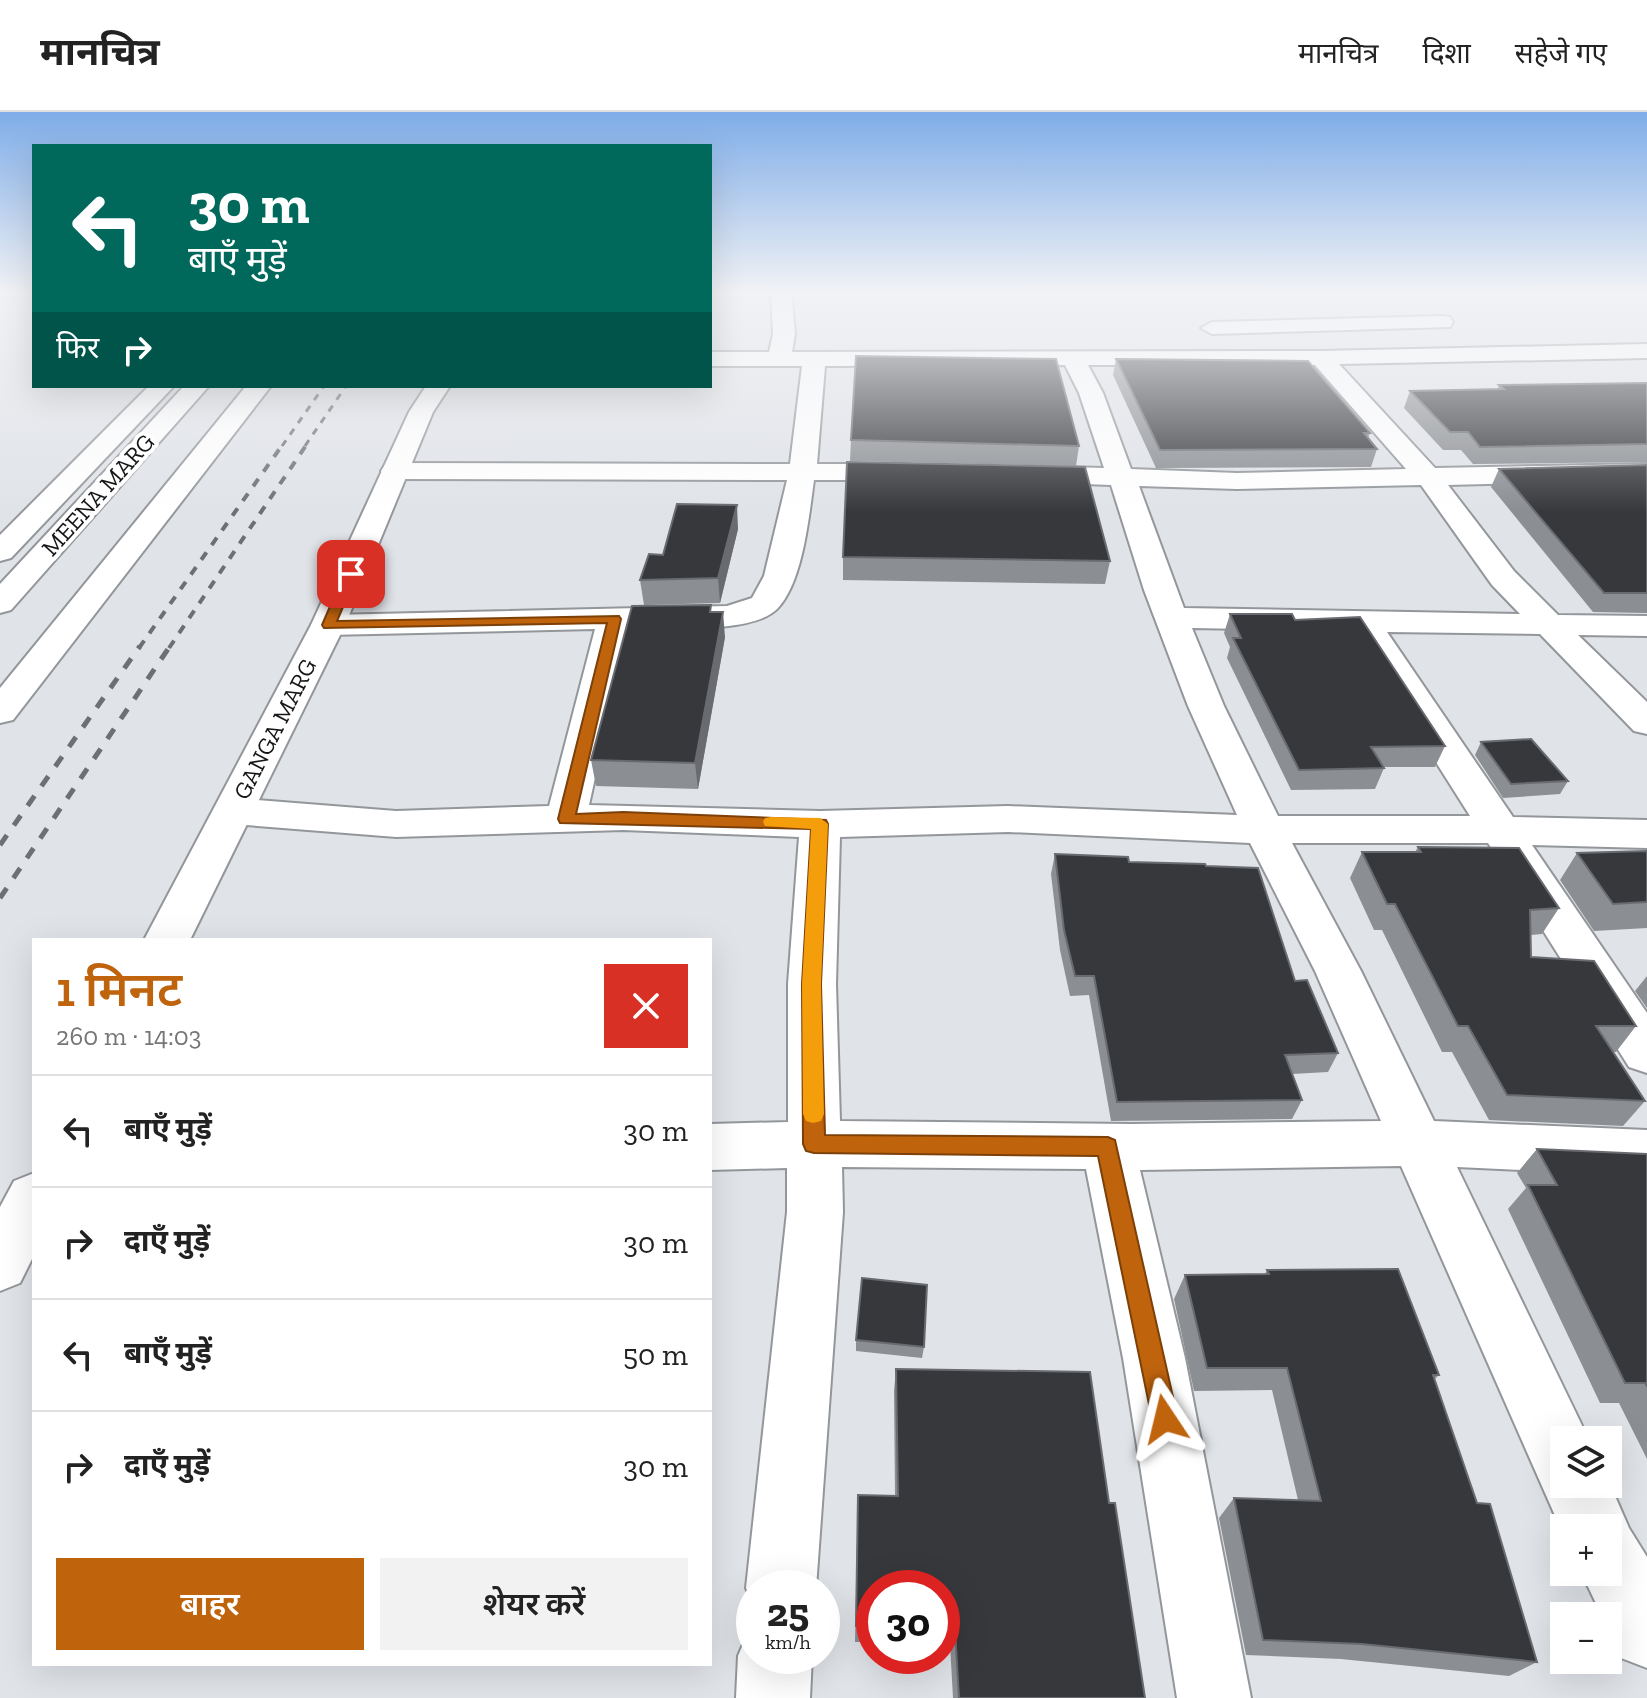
<!DOCTYPE html>
<html lang="hi">
<meta charset="utf-8">
<style>
:root{--surface:#fff;--page:#f2f2f2;--text:#222;--muted:#767676;--line:#e0e0e0;--accent:#bf630d}
body{margin:0;font-family:"Zilla Slab","Noto Sans Devanagari",serif;background:var(--page);color:var(--text);height:100vh;display:flex;flex-direction:column;font-size:30px;white-space:nowrap}
*{box-sizing:border-box;margin:0}
p{font-size:26px;color:var(--muted)}
.icon{flex:none;width:44px;height:44px;fill:none;stroke:currentColor;stroke-width:2;stroke-linecap:round;stroke-linejoin:round}
.map{position:relative;flex:1;overflow:hidden}
.panel{position:absolute;left:32px;top:826px;width:680px;height:728px;display:flex;flex-direction:column;background:var(--surface);border-radius:0px;box-shadow:0 8px 32px #0002}
.panel>*{flex:none}
.guide{position:absolute;left:32px;top:32px;width:680px;height:244px;border-radius:0px;box-shadow:0 8px 32px #0002;background:#00695c;color:#fff;overflow:hidden}
.buttons{position:absolute;left:1550px;top:1314px;display:grid;gap:16px}
.buttons a{display:grid;place-items:center;width:72px;height:72px;border-radius:0px;background:var(--surface);box-shadow:0 8px 32px #0002;font-size:40px}
.speed{position:absolute;left:736px;top:1458px;display:flex;gap:16px;font-size:40px;font-weight:700;text-align:center}
.speed>*{display:grid;place-content:center;width:104px;height:104px;border-radius:50%;background:var(--surface);box-shadow:0 8px 32px #0002;line-height:1}
.speed small{font-size:20px;font-weight:400}
.speed .limit{border:12px solid #d22;background:#fff;color:#111}
.pin{position:absolute;display:grid;place-items:center;width:68px;height:68px;color:#fff;margin:-34px;border-radius:16px;box-shadow:0 4px 12px #0006}
.me{position:absolute;width:88px;margin:-44px;rotate:350deg;stroke-linejoin:round;filter:drop-shadow(0 0 6px #0008)}
.turn{display:flex;align-items:center;gap:28px;height:168px;padding:0 24px;font-size:36px}
.turn .icon{width:104px;height:104px;stroke-width:2.5}
.turn b{display:block;font-size:56px;line-height:68px}
.then{display:flex;align-items:center;height:76px;padding:0 24px;background:#0003;gap:16px;font-size:30px}
.round{display:grid;place-items:center;flex:none;width:84px;height:84px;border-radius:0px;background:var(--page)}
.headline{display:flex;align-items:center;justify-content:space-between;height:136px;padding:0 24px}
h1{font-size:48px;font-weight:600;line-height:60px;color:var(--accent)}
.cta{display:flex;gap:16px;margin-top:auto;padding:16px 24px}
.cta a{flex:1;height:92px;border-radius:0px;background:var(--accent);color:#fff;font-size:32px;font-weight:600;line-height:92px;text-align:center}
.cta a+a{background:var(--page);color:var(--text)}
ul{padding:0;list-style:none}
li{display:flex;align-items:center;gap:24px;height:112px;padding:0 24px;border-top:2px solid var(--line)}
li div{flex:1}
li b{display:block;font-size:30px}
li em{font-style:normal}
header{display:flex;align-items:center;gap:48px;box-sizing:border-box;height:112px;padding:0 40px;background:var(--surface);border-bottom:2px solid var(--line)}
header strong{font-size:38px}
nav{display:flex;gap:44px;margin-inline-start:auto;font-size:28px}
.map>svg:first-child{display:block}
</style>
<header>
<strong>मानचित्र</strong>
<nav><a>मानचित्र</a><a>दिशा</a><a>सहेजे गए</a></nav>
</header>
<div class="map">
<svg width="1647" height="1586" viewBox="0 0 1647 1586">
<rect width="100%" height="100%" fill="#e0e3e8"/>
<g fill="none" stroke-linecap="round" stroke-linejoin="round">
<defs>
<path id="minor" d="M771,178H791L795,222L792,240L1321,239L1647,232V246L1339,252L1435,356L1647,352V368L1448,373L1514,459L1558,503L1647,504V524L1578,523L1647,590V622L1634,619L1540,522L1387,520L1513,705L1647,708V736L1532,733L1647,901V961L1629,955L1488,731H1292L1361,859L1434,1009L1647,1018V1064L1457,1055L1589,1328H1564V1372H1608V1368L1629,1416L1647,1445V1556L1621,1546L1608,1518V1504H1602L1581,1460H1608V1416H1564V1424L1401,1054L1140,1058L1185,1246L1251,1586H1177L1123,1246L1086,1057L842,1055L843,1100L816,1476H754V1496L746,1476L787,1100V1056L710,1058V1012L788,1010V872L799,725L623,718L396,725L233,712L219,708L213,699L219,690L233,686L396,699L549,694L595,517L328,523L316,520L311,513L316,506L328,503L727,494L752,486L764,464L787,368L395,367L385,365L381,359L385,353L395,351L790,352L802,254H710V240H769L773,222ZM1065,253L1079,281L1104,356L1029,354L1019,356L1015,362L1019,368L1029,370L1111,373L1144,478L1188,594L1237,703L1008,694L820,699L589,693L628,516C664,515 753,523 778,496C803,469 809,404 814,368H908L918,366L922,360L918,354L908,352H817L825,254ZM1088,253H1315L1406,357L1237,361L1131,357L1103,281ZM1421,373L1492,473L1520,502L1184,496L1139,374L1237,377ZM1192,516L1353,519L1470,704H1278L1224,594ZM1008,720L1250,731L1315,859L1381,1009L1131,1012L840,1009L836,872L840,725Z
M1442,204L1450,205L1453,210L1450,215L1212,222L1201,216L1212,210Z
M149,274H174L11,446L0,449V423Z
M754,1516V1544H812L810,1586H736L738,1544L749,1518Z"/>
<path id="tertiary" d="M184,274H209L11,498L0,501V472Z
M246,274H271L13,608L0,611V576Z
M426,274H450L433,300L345,513L190,828H144L311,513L409,300Z
M34,1061V1143L20,1171L0,1179V1095L14,1069Z"/>
</defs>
<!-- minor casing -->
<use href="#minor" stroke="#93969a" stroke-width="4"/>
<!-- tertiary casing -->
<use href="#tertiary" stroke="#93969a" stroke-width="4"/>
<!-- minor -->
<use href="#minor" fill="#fff" fill-rule="evenodd"/>
<!-- tertiary -->
<use href="#tertiary" fill="#fff" fill-rule="evenodd"/>
<!-- rail-far2 -->
<path stroke="#6e6f73" stroke-width="3" stroke-dasharray="7 7" stroke-linecap="butt" d="M282,334L324,274
M305,334L346,274"/>
<!-- rail-far1 -->
<path stroke="#6e6f73" stroke-width="4" stroke-dasharray="9 9" stroke-linecap="butt" d="M139,536L283,332
M169,536L307,332"/>
<!-- rail -->
<path stroke="#6e6f73" stroke-width="5" stroke-dasharray="12 12" stroke-linecap="butt" d="M0,733L140,534
M0,786L170,534"/>
</g>
<!-- wall -->
<path fill="#8b8e92" d="M1116,247L1370,321L1368,326L1377,337L1371,355L1156,356L1113,263Z
M1647,271V350L1473,352L1461,338H1443L1404,296L1410,279L1497,278L1499,273Z
M851,328L1079,334L1076,354L850,349Z
M1647,353V501L1593,500L1491,375L1499,357Z
M738,417L720,491L644,493L640,468L663,443Z
M843,445L1110,449L1105,472L843,468Z
M712,500L725,525L698,677L596,674L591,648Z
M1230,502L1295,508L1445,634L1435,655H1384V656L1375,677L1291,678L1227,546L1230,535L1224,521Z
M1481,630L1568,669L1560,682L1503,686L1475,643Z
M1418,735L1559,796L1542,822L1531,823V845L1636,914L1616,940H1613L1645,989L1623,1014L1489,1008L1452,940H1442L1382,818H1374L1350,766L1362,740H1415Z
M1647,739V816L1594,819L1560,768L1577,741Z
M1055,742L1129,750L1206,754L1295,869L1338,941L1328,960L1292,962L1302,988L1292,1007L1111,1009L1089,883L1070,884L1060,838L1051,762Z
M1647,864V896L1635,879Z
M1537,1037L1647,1042V1347L1619,1291H1600L1508,1097L1526,1076L1517,1061Z
M1267,1158L1439,1263L1435,1267L1477,1391L1537,1550L1509,1564L1341,1547L1246,1543L1219,1406L1234,1386L1298,1388L1272,1278L1194,1279L1174,1187L1185,1163L1265,1162Z
M856,1228L924,1235L922,1246L856,1239Z
M896,1257L1109,1391L1145,1586H953L950,1532H942V1476H874V1530H855L858,1383L895,1384L894,1279Z"/>
<!-- shaded-wall -->
<path fill="#696b70" d="M737,393L738,417L720,491L718,466Z
M723,500L725,525L698,677L695,651Z"/>
<!-- building -->
<path fill="#36383c" stroke="#696b70" stroke-width="2" d="M856,244L1056,247L1079,334L851,328Z
M1116,247L1308,249L1370,321H1364L1377,337L1160,338Z
M1647,271V332L1480,335L1468,320H1450L1410,279L1504,277L1499,273Z
M847,350L1085,355L1110,449L843,445Z
M1647,353V481H1604L1499,357Z
M677,392L737,393L718,466L640,468L649,442L663,443Z
M711,493L710,500H723L695,651L591,648L632,494Z
M1230,502H1292L1295,508L1360,505L1445,634L1371,635L1384,656L1299,658L1233,526H1241Z
M1531,627L1568,669L1511,672L1481,630Z
M1418,735L1519,736L1559,796L1530,798L1531,845L1594,849L1636,914H1596L1645,989L1507,983L1468,914H1458L1395,792H1387L1362,740H1421Z
M1647,739V790L1613,792L1577,741Z
M1055,742L1128,745L1129,750L1205,752L1206,754L1258,756L1295,869L1307,868L1338,941L1285,943L1302,988L1117,990L1094,864H1075L1064,818Z
M1537,1037L1647,1042V1274L1645,1271H1625L1528,1073H1557Z
M1398,1157L1439,1263H1433L1477,1391L1490,1392L1537,1550L1362,1532L1263,1528L1234,1386L1321,1389L1287,1256H1207L1185,1163L1269,1162L1267,1158Z
M862,1166L927,1173L924,1235L856,1228Z
M896,1257L1090,1260L1109,1391H1115L1145,1586H959L955,1517L942,1516V1476H874V1514H856L858,1383L898,1384Z"/>
<!-- sky -->
<linearGradient id="sky" x2="0" y2="1"><stop stop-color="#7fade8"/><stop offset="0.45" stop-color="#f1f2f5"/><stop offset="1" stop-color="#f1f2f5" stop-opacity="0"/></linearGradient>
<rect width="1647" height="400" fill="url(#sky)"/>
<!-- route -->
<path fill="#bf630d" stroke="#7c4008" stroke-width="2" d="M351,458L357,462L337,509L619,504L621,507L576,702L623,700L826,708L828,712L821,872L825,1023L1108,1025L1115,1028L1178,1307L1175,1317L1165,1321L1156,1317L1152,1307L1098,1044L814,1041L806,1039L803,1032L802,872L811,717L560,711L558,707L607,511L324,516L322,513L344,462Z"/>
<!-- slow -->
<path fill="#f59e0b" d="M771,705L820,706L828,712L821,872L824,1002L821,1009L813,1011L806,1009L803,1002L802,872L811,717L765,714L763,710L765,706Z"/>
<g text-anchor="middle" stroke-width="8" stroke-linejoin="round" paint-order="stroke">
<!-- far-street labels -->
<g font-size="24" fill="#151618" stroke="#fff">
<text transform="translate(98 383) rotate(-48)" y="8">MEENA MARG</text>
<text transform="translate(275 617) rotate(-63)" y="8">GANGA MARG</text>
</g>
</g>
</svg>
<div class="buttons">
<a><svg class="icon" aria-label="layers" viewBox="0 0 24 24"><path d="M12 4l9 5-9 5-9-5zM3 14l9 5 9-5"/></svg></a>
<a>+</a>
<a>−</a>
</div>
<div class="speed"><div>25<small>km/h</small></div><div class="limit">30</div></div>
<div class="pin" style="left:351px;top:462px;background:#d93025"><svg class="icon" aria-label="arrive" viewBox="0 0 24 24"><path d="M6 21V4h12l-3 4 3 4H6"/></svg></div>
<svg class="me" style="left:1165px;top:1307px" viewBox="-20 -20 40 40"><path d="M0-17L14 15 0 8-14 15z" fill="#bf630d" stroke="#fff" stroke-width="4"/></svg>
<div class="guide">
<div class="turn"><svg class="icon" aria-label="left" viewBox="0 0 24 24"><path d="M17 20v-9H6M10 6l-5 5 5 5"/></svg><div><b>30 m</b>बाएँ मुड़ें</div></div>
<div class="then">फिर<svg class="icon" aria-label="right" viewBox="0 0 24 24"><path d="M7 20v-9h11M14 6l5 5-5 5"/></svg></div>
</div>
<section class="panel">
<div class="headline"><div><h1>1 मिनट</h1><p>260 m · 14:03</p></div><a class="round" style="background:#d93025;color:#fff"><svg class="icon" aria-label="close" viewBox="0 0 24 24"><path d="M6 6l12 12M18 6L6 18"/></svg></a></div>
<ul>
<li><svg class="icon" aria-label="left" viewBox="0 0 24 24"><path d="M17 20v-9H6M10 6l-5 5 5 5"/></svg><div><b>बाएँ मुड़ें</b></div><em>30 m</em></li>
<li><svg class="icon" aria-label="right" viewBox="0 0 24 24"><path d="M7 20v-9h11M14 6l5 5-5 5"/></svg><div><b>दाएँ मुड़ें</b></div><em>30 m</em></li>
<li><svg class="icon" aria-label="left" viewBox="0 0 24 24"><path d="M17 20v-9H6M10 6l-5 5 5 5"/></svg><div><b>बाएँ मुड़ें</b></div><em>50 m</em></li>
<li><svg class="icon" aria-label="right" viewBox="0 0 24 24"><path d="M7 20v-9h11M14 6l5 5-5 5"/></svg><div><b>दाएँ मुड़ें</b></div><em>30 m</em></li>
</ul>
<div class="cta"><a>बाहर</a><a>शेयर करें</a></div>
</section>
</div>
